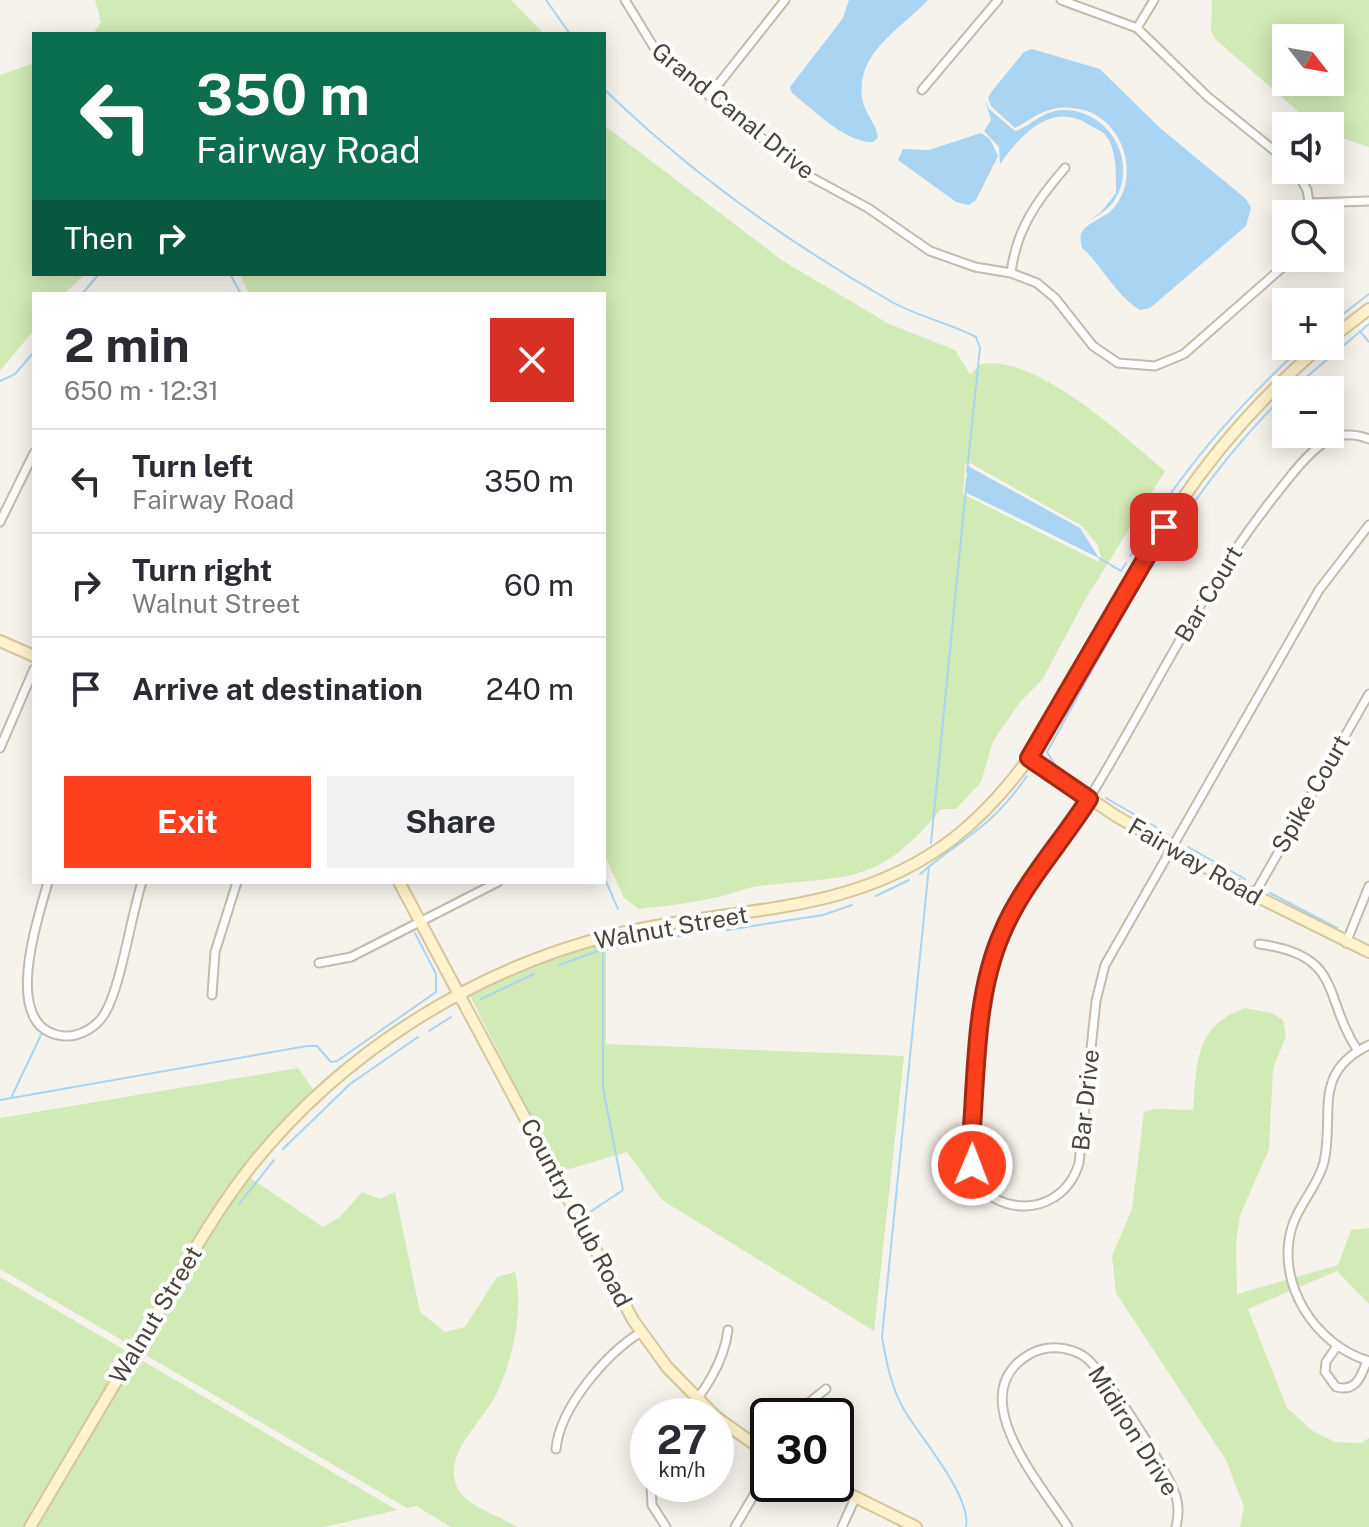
<!DOCTYPE html>
<meta charset="utf-8">
<style>
:root{--surface:#fff;--page:#f2f2f3;--text:#2b2b33;--muted:#7c7c81;--line:#e1e1e2;--accent:#fc3f1d}
body{margin:0;font-family:"Public Sans",sans-serif;background:var(--page);color:var(--text);height:100vh;display:flex;flex-direction:column;font-size:30px;white-space:nowrap}
*{box-sizing:border-box;margin:0}
p{font-size:26px;color:var(--muted)}
.icon{flex:none;width:44px;height:44px;fill:none;stroke:currentColor;stroke-width:2;stroke-linecap:round;stroke-linejoin:round}
.map{position:relative;flex:1;overflow:hidden}
.drawer{position:absolute;left:32px;top:292px;width:574px;height:592px;display:flex;flex-direction:column;background:var(--surface);border-radius:0px;box-shadow:0 4px 20px #0003}
.drawer>*{flex:none}
.top-card{position:absolute;left:32px;top:32px;width:574px;height:244px;border-radius:0px;box-shadow:0 4px 20px #0003;background:#0b6e4f;color:#fff;overflow:hidden}
.needle{width:52px;rotate:121deg}
.controls{position:absolute;left:1272px;top:24px;display:grid;gap:16px}
.controls a{display:grid;place-items:center;width:72px;height:72px;border-radius:0px;background:var(--surface);box-shadow:0 4px 20px #0003;font-size:40px}
.speed{position:absolute;left:630px;top:1398px;display:flex;gap:16px;font-size:40px;font-weight:700;text-align:center}
.speed>*{display:grid;place-content:center;width:104px;height:104px;border-radius:50%;background:var(--surface);box-shadow:0 4px 20px #0003;line-height:1}
.speed small{font-size:20px;font-weight:400}
.speed .limit{border:4px solid #111;border-radius:12px;background:#fff;color:#111}
.pin{position:absolute;display:grid;place-items:center;width:68px;height:68px;color:#fff;margin:-34px;border-radius:16px;box-shadow:0 4px 12px #0006}
.me{position:absolute;width:88px;margin:-44px;rotate:1deg;stroke-linejoin:round;filter:drop-shadow(0 0 6px #0008)}
.turn{display:flex;align-items:center;gap:28px;height:168px;padding:0 32px;font-size:36px}
.turn .icon{width:104px;height:104px;stroke-width:2.5}
.turn b{display:block;font-size:56px;line-height:68px}
.then{display:flex;align-items:center;height:76px;padding:0 32px;background:#0003;gap:16px;font-size:30px}
.round{display:grid;place-items:center;flex:none;width:84px;height:84px;border-radius:0px;background:var(--page)}
.head{display:flex;align-items:center;justify-content:space-between;height:136px;padding:0 32px}
h1{font-size:48px;font-weight:700;line-height:60px}
.primary-button{display:flex;gap:16px;margin-top:auto;padding:16px 32px}
.primary-button a{flex:1;height:92px;border-radius:0px;background:var(--accent);color:#fff;font-size:32px;font-weight:700;line-height:92px;text-align:center}
.primary-button a+a{background:var(--page);color:var(--text)}
ul{padding:0;list-style:none}
li{display:flex;align-items:center;gap:24px;height:104px;padding:0 32px;border-top:2px solid var(--line)}
li div{flex:1}
li b{display:block;font-size:30px}
li em{font-style:normal}
.map>svg:first-child{display:block}
</style>
<div class="map">
<svg width="1369" height="1527" viewBox="0 0 1369 1527">
<rect width="100%" height="100%" fill="#f6f3ec"/>
<!-- green -->
<path fill="#d2eab5" fill-rule="evenodd" d="M95,0H511L544,34H93L101,22Z
M1212,0H1369V147L1330,134V126H1315L1215,39L1211,31ZM1286,38H1330V82H1286Z
M34,63V274H85L64,294H34V330L0,371V75Z
M604,125L783,261L889,324L955,350L970,374L981,364C1037,354 1124,437 1165,471L1085,600L1042,680L1020,702L993,741L981,782L956,809H941C877,887 850,875 759,886C745,888 731,894 718,897C692,903 665,906 639,909L624,898L604,854V294H249L240,274H604ZM970,463L1082,526L1097,544L1102,560L1097,561L963,494L965,464Z
M606,941V1044L904,1056L874,1331L662,1200L627,1152L559,1172L469,994L550,959Z
M1245,1008L1271,1013L1283,1020L1286,1036L1273,1069L1269,1149L1240,1215L1236,1242L1237,1294L1338,1265L1351,1230L1369,1228V1304L1337,1271L1248,1309L1287,1408L1313,1431L1335,1442L1361,1443L1369,1438V1527H1240L1244,1507L1226,1460L1116,1293L1112,1256L1132,1209L1144,1112L1155,1109L1193,1110C1197,1064 1194,1026 1245,1008Z
M298,1068L315,1092L241,1170L132,1346L0,1269V1118Z
M249,1177L323,1227L340,1217L362,1192L380,1199L395,1192L420,1312L445,1332L465,1327L497,1277L515,1272C524,1309 513,1359 497,1393C484,1421 437,1458 460,1492C471,1507 502,1518 518,1527H451L416,1506L407,1508L139,1351L217,1221Z
M0,1277L128,1352L25,1527H0Z
M136,1357L397,1510L324,1527H35Z"/>
<!-- water -->
<path fill="#a9d4f2" d="M849,0H928C900,30 856,52 862,98C864,113 877,124 878,138L873,142C845,143 813,109 792,93L790,87L843,18Z
M1032,49L1100,69L1160,128L1246,199L1251,208L1246,226L1150,308L1140,310C1115,295 1103,266 1082,248C1081,241 1079,236 1083,230C1091,221 1106,217 1114,208C1142,173 1121,116 1079,109C1051,103 1038,115 1015,128L991,106L988,98L992,91L1024,52Z
M985,100L989,109L1015,131C1033,125 1044,109 1065,110C1112,111 1141,167 1111,205C1105,212 1093,218 1086,223L1101,212L1116,193C1116,177 1117,151 1107,137C1103,131 1092,127 1086,123C1050,102 1020,136 1000,164L999,147L984,131L991,120Z
M981,133L990,139L998,156L976,200L969,205L956,202L898,160L903,149L929,150Z
M968,466L1080,528L1099,558L965,492Z"/>
<g fill="none" stroke-linecap="round" stroke-linejoin="round">
<!-- stream -->
<path stroke="#a9d4f2" stroke-width="2" d="M546,0L570,34
M604,89C689,172 789,243 892,302C919,317 949,323 976,337L980,348L967,472
M230,274L241,294
M82,294L99,274
M1330,324L1369,294
M1360,331L1369,342
M0,381L15,374L34,352
M1291,390L1369,324
M1130,556C1177,476 1235,408 1303,346
M1099,558L1121,571L1126,563
M1081,783L1057,768L1047,752C1117,627 1181,495 1286,394
M1106,798L1163,831
M931,843L967,478
M1188,847L1245,879
M929,866L882,1337C886,1361 891,1386 903,1408C919,1436 972,1496 966,1527
M920,874C965,836 991,828 1027,776
M604,877L618,909
M1270,893L1337,928
M876,896L909,880
M727,930L823,915L852,905
M559,965L595,952L700,932
M481,999L534,974
M429,1031L451,1017
M11,1098L41,1035
M0,1100L307,1046H317L331,1062L337,1061L436,992V974L415,933
M283,1149L350,1084L418,1037
M239,1204L274,1160
M584,1216L623,1190L603,1088V951"/>
<defs>
<path id="street" d="M625,0L658,54L809,176L868,208L930,251L975,267L1011,273L1037,283L1055,298L1093,346L1118,363L1155,366L1184,354L1293,258
M1061,0L1137,28L1208,97L1286,160
M1137,28L1154,0
M922,90L998,0
M709,96L785,0
M1296,170L1307,190L1311,214
M1310,203L1369,201
M1011,273C1016,230 1037,200 1065,168
M1369,439C1354,433 1337,433 1323,443C1303,458 1286,482 1270,502C1198,594 1149,702 1087,802C1057,851 1013,896 995,951C978,1001 973,1095 970,1149C967,1216 1060,1228 1079,1163L1096,1001L1105,965L1319,590L1369,525
M0,522L34,453
M0,748L34,669
M48,882C37,922 0,1030 64,1036C80,1037 97,1027 105,1013C121,986 131,916 142,882
M1254,895L1369,694
M1346,943L1369,886
M1259,944C1344,955 1322,997 1358,1051
M319,963L351,957L498,882
M212,995L215,952L237,882
M1369,1045C1311,1073 1335,1114 1324,1162C1318,1186 1299,1204 1292,1227C1275,1283 1315,1345 1369,1361
M1337,1346L1326,1362L1325,1372L1336,1387C1356,1392 1361,1377 1367,1361
M683,1416C704,1393 724,1362 728,1330
M800,1416L811,1401L826,1389
M556,1449C560,1407 606,1354 641,1332
M651,1484L652,1505L666,1527
M735,1527L768,1471
M842,1527L856,1496
M1068,1527C1041,1484 960,1394 1030,1354C1046,1345 1066,1346 1082,1355C1102,1366 1165,1467 1174,1491C1179,1503 1179,1515 1176,1527"/>
<path id="secondary" d="M1330,339L1369,309
M0,641L34,656
M1029,758L1116,816L1254,895L1369,952
M399,882L633,1320L667,1367L715,1416
M716,1417L768,1454
M829,1484L916,1527
M30,1527C74,1453 117,1379 162,1305C190,1257 217,1209 252,1165C342,1053 472,970 612,935C732,905 849,919 954,838C1048,764 1094,643 1155,542C1199,468 1255,402 1321,346"/>
</defs>
<!-- street casing -->
<use href="#street" stroke="#c2bbae" stroke-width="11"/>
<!-- secondary casing -->
<use href="#secondary" stroke="#d6c79b" stroke-width="14"/>
<!-- street -->
<use href="#street" stroke="#fff" stroke-width="7"/>
<!-- secondary -->
<use href="#secondary" stroke="#fff3cd" stroke-width="10"/>
</g>
<g fill="none" stroke-linecap="round" stroke-linejoin="round">
<defs>
<path id="route" d="M972,1165L970,1152C977,1081 973,999 1002,933C1022,885 1061,843 1089,799L1029,758L1164,527"/>
</defs>
<!-- route casing -->
<use href="#route" stroke="#a42913" stroke-width="20"/>
<!-- route -->
<use href="#route" stroke="#fc3f1d" stroke-width="14"/>
</g>
<g text-anchor="middle" stroke-width="8" stroke-linejoin="round" paint-order="stroke">
<!-- street labels -->
<g font-size="24" fill="#4b4439" stroke="#fff">
<text transform="translate(733 111) rotate(39)" y="8">Grand Canal Drive</text>
<text transform="translate(1209 594) rotate(-59)" y="8">Bar Court</text>
<text transform="translate(1311 794) rotate(-60)" y="8">Spike Court</text>
<text transform="translate(1195 862) rotate(30)" y="8">Fairway Road</text>
<text transform="translate(671 928) rotate(-10)" y="8">Walnut Street</text>
<text transform="translate(1086 1100) rotate(-84)" y="8">Bar Drive</text>
<text transform="translate(576 1213) rotate(62)" y="8">Country Club Road</text>
<text transform="translate(156 1315) rotate(-59)" y="8">Walnut Street</text>
<text transform="translate(1133 1431) rotate(58)" y="8">Midiron Drive</text>
</g>
</g>
</svg>
<div class="controls">
<a><svg class="needle" viewBox="-14 -14 28 28"><path d="M0-13l5 13h-10z" fill="#e53935"/><path d="M0 13l5-13h-10z" fill="#7c7c81"/></svg></a>
<a><svg class="icon" aria-label="sound" viewBox="0 0 24 24"><path d="M4 9h4l5-4v14l-5-4H4zM17 9q2 3 0 6"/></svg></a>
<a><svg class="icon" aria-label="search" viewBox="0 0 24 24"><circle cx="10" cy="10" r="6"/><path d="M15 15l6 6"/></svg></a>
<a>+</a>
<a>−</a>
</div>
<div class="speed"><div>27<small>km/h</small></div><div class="limit">30</div></div>
<div class="pin" style="left:1164px;top:527px;background:#d93025"><svg class="icon" aria-label="arrive" viewBox="0 0 24 24"><path d="M6 21V4h12l-3 4 3 4H6"/></svg></div>
<svg class="me" style="left:972px;top:1165px" viewBox="-20 -20 40 40"><circle r="17" fill="#fc3f1d" stroke="#fff" stroke-width="3"/><path d="M0-11L8 9 0 5-8 9z" fill="#fff"/></svg>
<div class="top-card">
<div class="turn"><svg class="icon" aria-label="left" viewBox="0 0 24 24"><path d="M17 20v-9H6M10 6l-5 5 5 5"/></svg><div><b>350 m</b>Fairway Road</div></div>
<div class="then">Then<svg class="icon" aria-label="right" viewBox="0 0 24 24"><path d="M7 20v-9h11M14 6l5 5-5 5"/></svg></div>
</div>
<section class="drawer">
<div class="head"><div><h1>2 min</h1><p>650 m · 12:31</p></div><a class="round" style="background:#d93025;color:#fff"><svg class="icon" aria-label="close" viewBox="0 0 24 24"><path d="M6 6l12 12M18 6L6 18"/></svg></a></div>
<ul>
<li><svg class="icon" aria-label="left" viewBox="0 0 24 24"><path d="M17 20v-9H6M10 6l-5 5 5 5"/></svg><div><b>Turn left</b><p>Fairway Road</p></div><em>350 m</em></li>
<li><svg class="icon" aria-label="right" viewBox="0 0 24 24"><path d="M7 20v-9h11M14 6l5 5-5 5"/></svg><div><b>Turn right</b><p>Walnut Street</p></div><em>60 m</em></li>
<li><svg class="icon" aria-label="arrive" viewBox="0 0 24 24"><path d="M6 21V4h12l-3 4 3 4H6"/></svg><div><b>Arrive at destination</b></div><em>240 m</em></li>
</ul>
<div class="primary-button"><a>Exit</a><a>Share</a></div>
</section>
</div>
